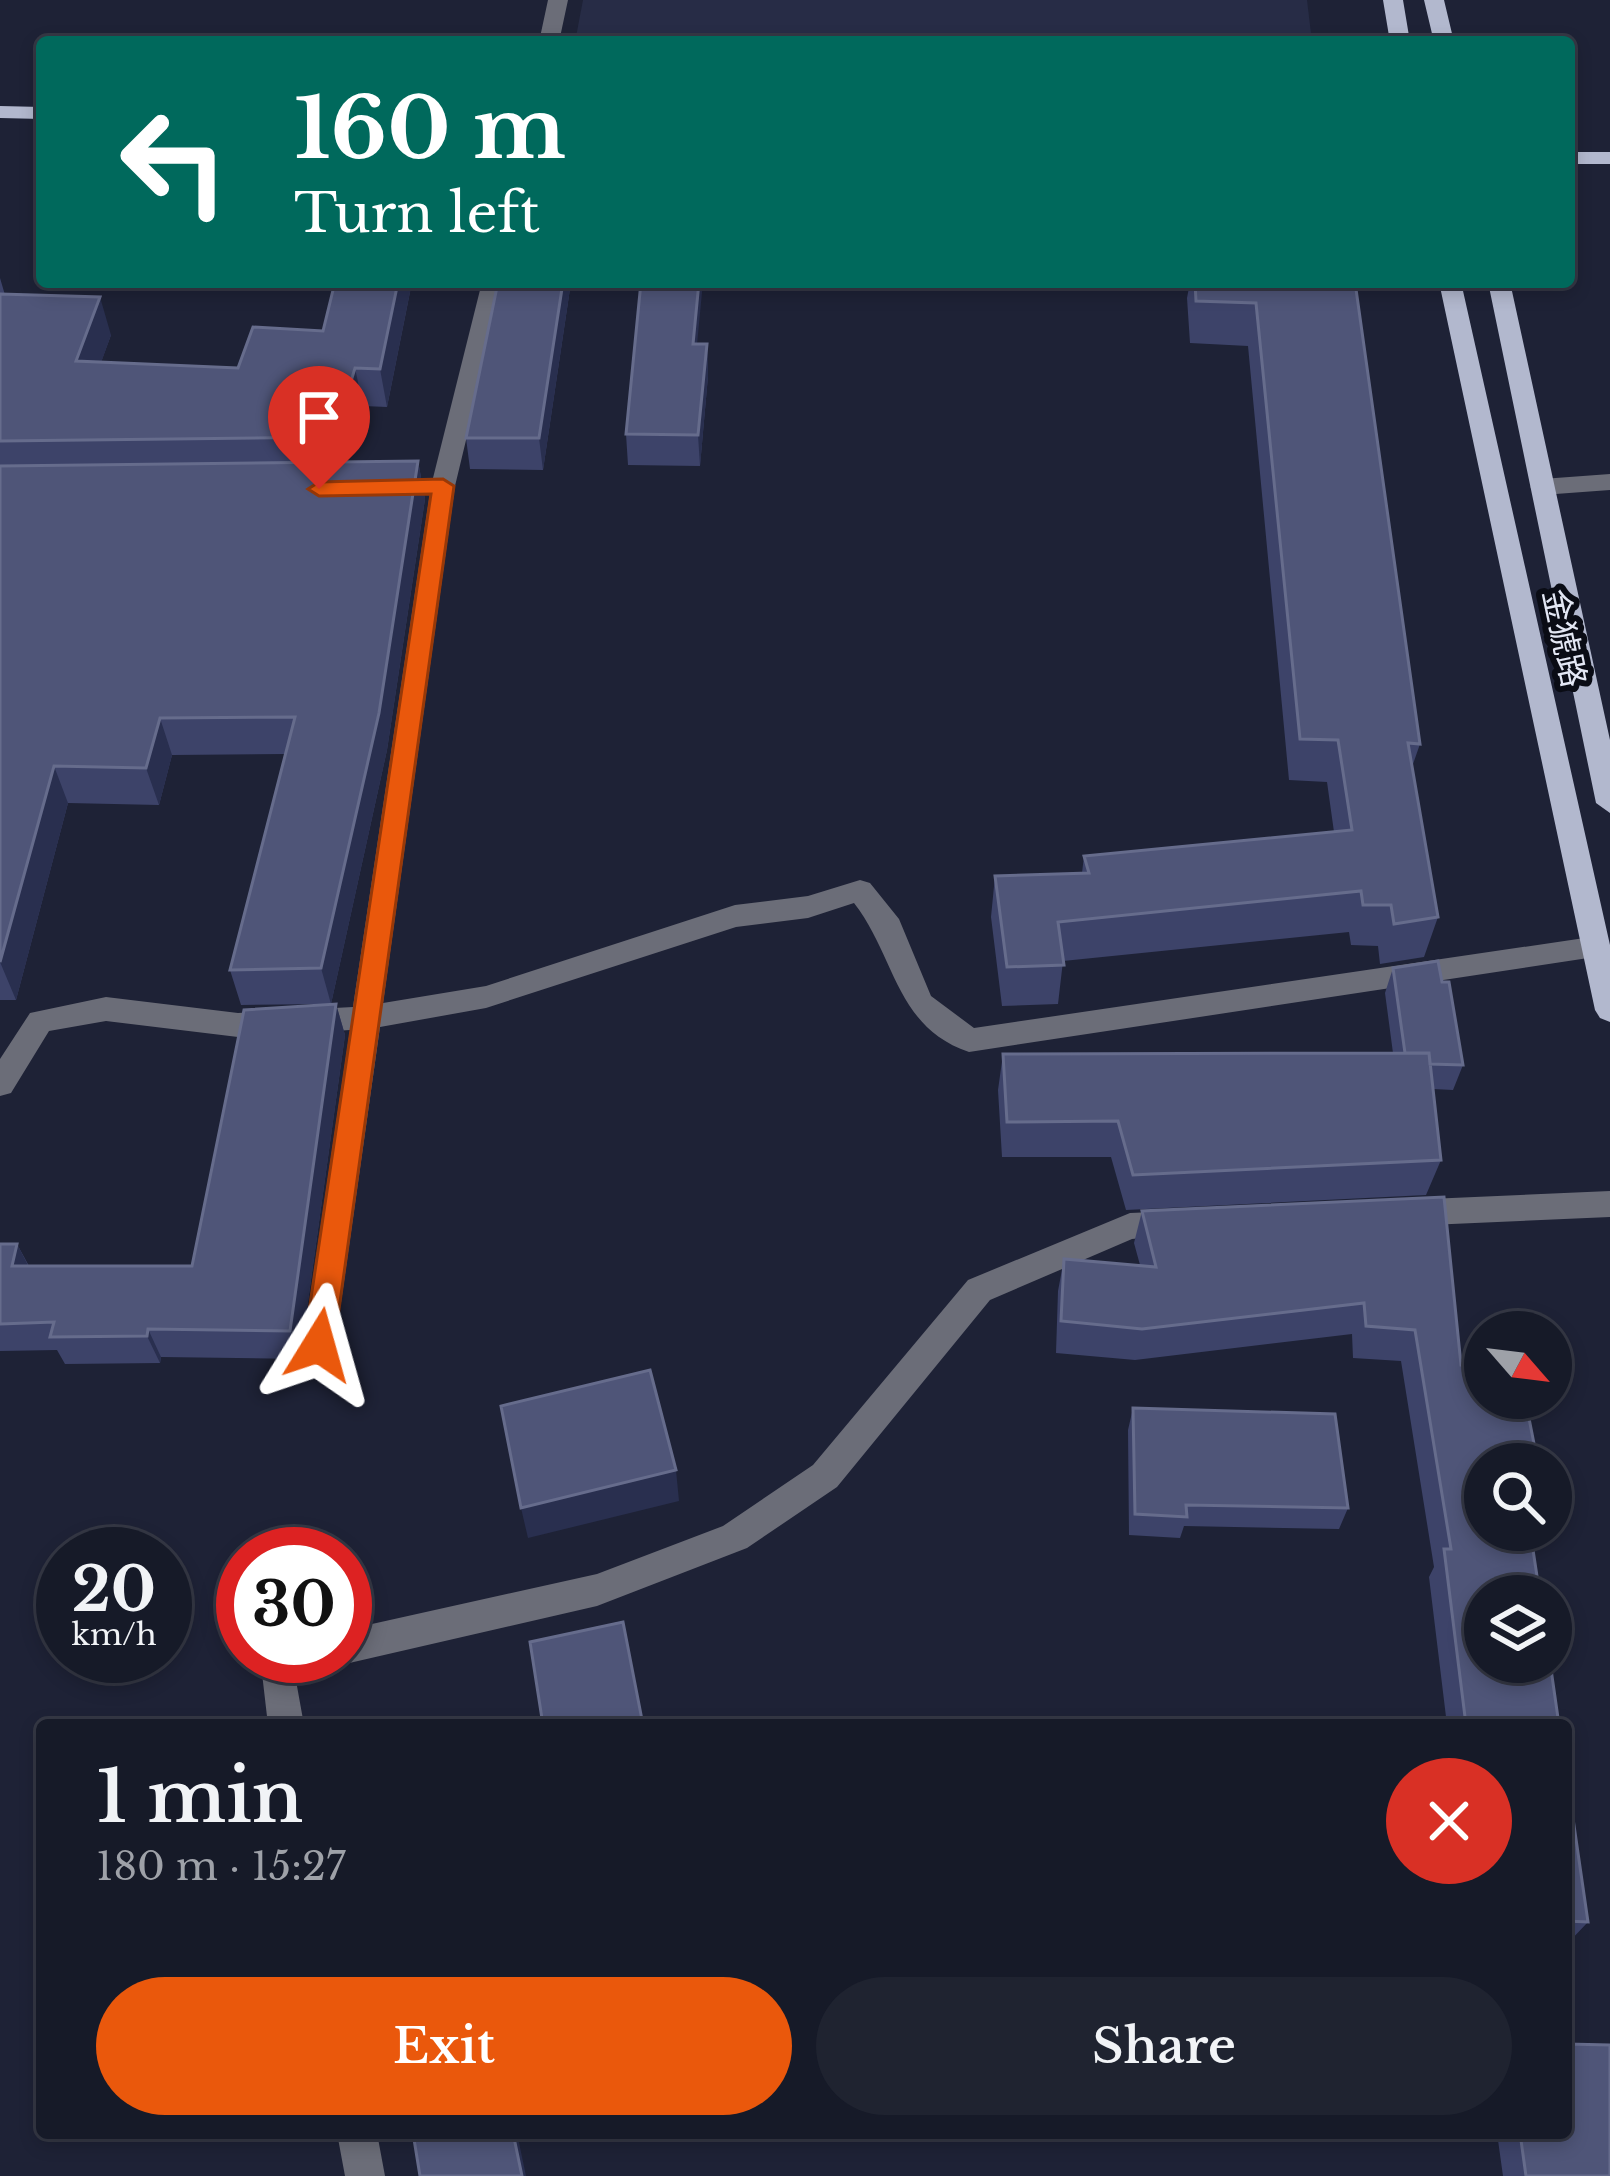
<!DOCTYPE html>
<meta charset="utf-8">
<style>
:root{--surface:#161a28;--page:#1f2330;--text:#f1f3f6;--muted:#9ea1a8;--line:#353845;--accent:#ea580c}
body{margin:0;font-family:"Libre Baskerville","Noto Sans SC",serif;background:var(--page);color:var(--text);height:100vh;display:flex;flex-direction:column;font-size:45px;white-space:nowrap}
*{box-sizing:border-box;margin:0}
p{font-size:39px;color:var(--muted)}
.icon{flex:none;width:66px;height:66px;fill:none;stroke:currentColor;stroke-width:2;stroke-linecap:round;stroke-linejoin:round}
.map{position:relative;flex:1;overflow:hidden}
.panel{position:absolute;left:36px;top:1719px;width:1536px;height:420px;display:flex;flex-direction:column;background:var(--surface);border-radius:12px;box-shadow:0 6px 18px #0003,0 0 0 3px var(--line)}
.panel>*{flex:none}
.guide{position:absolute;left:36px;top:36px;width:1539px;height:252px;border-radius:12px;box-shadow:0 6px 18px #0003,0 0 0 3px var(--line);background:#00695c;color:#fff;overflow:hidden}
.needle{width:78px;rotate:118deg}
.fabs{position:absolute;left:1464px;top:1311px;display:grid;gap:24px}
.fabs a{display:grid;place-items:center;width:108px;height:108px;border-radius:50%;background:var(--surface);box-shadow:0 6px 18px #0003,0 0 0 3px var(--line);font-size:60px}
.speed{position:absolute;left:36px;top:1527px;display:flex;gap:24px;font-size:60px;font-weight:700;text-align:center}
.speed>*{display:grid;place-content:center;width:156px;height:156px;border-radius:50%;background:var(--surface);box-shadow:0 6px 18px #0003,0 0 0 3px var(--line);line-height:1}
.speed small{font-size:30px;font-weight:400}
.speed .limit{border:18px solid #d22;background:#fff;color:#111}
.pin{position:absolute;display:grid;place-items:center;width:102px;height:102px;color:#fff;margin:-123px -51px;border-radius:50% 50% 50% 0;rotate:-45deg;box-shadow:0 0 12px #0007}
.pin .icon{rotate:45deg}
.me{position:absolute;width:132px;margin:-66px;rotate:8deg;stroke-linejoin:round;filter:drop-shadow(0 0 9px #0008)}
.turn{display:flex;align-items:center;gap:42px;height:252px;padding:0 60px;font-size:54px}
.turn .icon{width:156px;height:156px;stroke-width:2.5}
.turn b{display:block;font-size:84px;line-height:102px}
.round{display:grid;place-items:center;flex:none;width:126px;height:126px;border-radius:63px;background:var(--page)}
.headline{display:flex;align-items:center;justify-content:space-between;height:204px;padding:0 60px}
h1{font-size:72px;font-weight:600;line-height:90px}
.primary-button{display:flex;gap:24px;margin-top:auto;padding:24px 60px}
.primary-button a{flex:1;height:138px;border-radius:72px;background:var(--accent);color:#fff;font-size:48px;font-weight:600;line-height:138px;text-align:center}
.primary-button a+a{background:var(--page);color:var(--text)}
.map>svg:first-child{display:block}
</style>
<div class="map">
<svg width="1610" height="2176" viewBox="0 0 1610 2176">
<rect width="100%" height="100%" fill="#1e2236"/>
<!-- built -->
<path fill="#272c46" d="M583,0H1307L1312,42H575Z"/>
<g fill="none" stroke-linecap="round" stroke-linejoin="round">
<!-- minor -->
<path fill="#6b6d78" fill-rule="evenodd" d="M548,0H568L559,42H539Z
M482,282H504L455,486L383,1003L486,986L735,905L808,896L860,880L870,883L899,919L931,996L974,1028L1598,936L1608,939V955L969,1052C895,1027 896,957 854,903L808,918L736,927L486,1008L380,1027L335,1345L330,1355L319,1359L308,1355L303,1345L350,1030L238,1037L106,1021L49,1031L11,1093L0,1096V1059L30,1013L106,997L238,1013L353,1007L431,486Z
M1610,474V490L1542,495L1530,487L1542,479Z
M1610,1191V1217L1406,1226L1395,1222L1390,1213L1395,1204L1406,1200Z
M1178,1211L1189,1215L1194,1224L1189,1233L1132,1239L990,1300L837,1487L747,1548L597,1606L345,1664L332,1659L345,1656V1630L597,1574L723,1526L813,1465L968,1280L1130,1213Z
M260,1656H320L315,1668L295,1675L304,1725H268Z
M337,2133H377L385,2176H345Z"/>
<!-- major -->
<path fill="#b2b8ce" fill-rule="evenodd" d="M1383,0H1403L1410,42H1390Z
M1424,0H1444L1454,42H1434Z
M0,106L42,107V119L0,118Z
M1569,152H1610V164H1569Z
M1439,282H1461L1610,945V1022L1600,1018L1595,1010Z
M1488,282H1510L1610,740V813L1596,803Z"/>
</g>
<!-- wall -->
<path fill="#3d4369" d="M0,278L5,295L111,335L101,362L238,368L323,331L412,282L387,407L363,406L346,462L418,461L425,499L387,750L331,1004L241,1005L230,970L285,754L172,755L159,805L68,803L16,1000H0Z
M571,282L543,470L470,469L466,438Z
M1190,282L1357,307L1420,744L1412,767L1438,917L1424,957L1380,964L1378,946L1351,945L1349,932L1063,961L1058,1004L1002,1006L991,917L995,876L1082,873L1084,856L1334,832L1327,782L1289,780L1248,346L1190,343L1187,298Z
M697,344H707L708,376L700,466L628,465L626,434Z
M1393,968L1442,982L1463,1065L1453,1090L1433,1089L1441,1160L1426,1195L1126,1210L1111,1157H1002L998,1090L1003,1054L1393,1053L1385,993Z
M336,1004L345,1035L300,1359L161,1357L160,1363L65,1364L57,1350L0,1351V1244H17L29,1266H192Z
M1444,1197L1461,1365L1485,1464L1559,1725H1447L1429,1577L1434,1567L1401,1361L1353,1358L1352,1334L1135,1360L1056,1353L1058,1291L1064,1259L1140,1265L1134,1243L1142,1211Z
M1133,1408L1348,1508L1339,1529L1184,1526L1180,1538L1129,1535L1128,1430Z
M1566,1770L1588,1922L1568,1943H1566Z
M1497,2133H1566L1610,2176H1503Z"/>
<!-- shaded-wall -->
<path fill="#292f4f" d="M398,282H412L387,407L380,369Z
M563,282H571L543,470L539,438Z
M699,282H703L694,376L693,344Z
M100,297L111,335L88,399L76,361Z
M707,344L708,376L700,466L698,435Z
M355,368L363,406L342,475L334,437Z
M418,461L425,499L387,750L331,1004L321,968Z
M160,718L172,755L159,805L146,768Z
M54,766L68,803L16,1000L0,962Z
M336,1004L345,1035L300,1359L290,1331Z
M17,1244L32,1273L12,1266Z
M148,1329L161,1357L160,1363L147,1336Z
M676,1470L679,1501L528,1538L521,1508Z
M513,2133H517L526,2176H522Z"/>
<!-- building -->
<path fill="#4f5578" stroke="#666c8c" stroke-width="3" d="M335,282H398L380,369L355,368L334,437L0,441V294L100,297L76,361L238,368L253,327L323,331Z
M498,282H563L539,438H466Z
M641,282H699L693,344H707L698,435L626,434Z
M1195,282H1355L1420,744L1408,743L1438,917L1394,924L1391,905H1363L1361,891L1058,922L1064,965L1007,967L995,876L1089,873L1084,856L1352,830L1338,740L1300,739L1256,303L1196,301Z
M418,461L379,713L321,968L230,970L295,717L160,718L146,768L54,766L0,962V466Z
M1438,961L1442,982H1449L1463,1065L1430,1064L1429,1053H1405L1393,968Z
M336,1004L290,1331L148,1329L147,1336L50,1337L54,1322L0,1324V1244H17L12,1266H192L244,1010Z
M1429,1053L1441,1160L1133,1175L1118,1121L1007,1122L1003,1054Z
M1444,1197L1461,1365H1485V1398H1525L1538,1464H1485V1530H1530L1540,1596H1485V1662H1550L1559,1725H1466L1444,1549H1451L1415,1330L1366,1326L1364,1303L1142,1329L1061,1321L1064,1259L1156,1267L1142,1211Z
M650,1370L676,1470L521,1508L501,1406Z
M1133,1408L1335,1414L1348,1508L1186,1505L1187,1517L1135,1514Z
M623,1622L643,1725H543L530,1642Z
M1566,1770L1588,1922L1566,1921Z
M1566,2044L1610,2045V2176H1526L1520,2133H1566Z
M413,2133H513L522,2176H420Z"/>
<!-- route -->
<path fill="#ea580c" stroke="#983908" stroke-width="3" d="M443,479L454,486L334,1345L319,1358L304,1345L431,494L319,496L308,489L319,482Z"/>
<g text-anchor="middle" stroke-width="12" stroke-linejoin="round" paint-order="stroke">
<!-- street labels -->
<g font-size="33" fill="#e3e7f4" stroke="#0a0c15">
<text transform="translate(1565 638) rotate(78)" y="12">金猇路</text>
</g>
</g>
</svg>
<div class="fabs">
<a><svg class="needle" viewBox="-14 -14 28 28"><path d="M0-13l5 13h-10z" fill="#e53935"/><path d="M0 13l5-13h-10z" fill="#9ea1a8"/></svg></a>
<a><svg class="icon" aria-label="search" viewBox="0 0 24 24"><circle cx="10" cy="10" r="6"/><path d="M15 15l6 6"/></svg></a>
<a><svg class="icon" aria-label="layers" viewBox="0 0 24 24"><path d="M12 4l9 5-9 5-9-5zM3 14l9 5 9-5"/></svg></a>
</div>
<div class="speed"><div>20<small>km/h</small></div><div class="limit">30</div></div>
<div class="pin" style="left:319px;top:489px;background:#d93025"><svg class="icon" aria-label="arrive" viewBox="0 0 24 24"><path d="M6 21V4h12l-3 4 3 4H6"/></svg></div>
<svg class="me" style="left:319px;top:1345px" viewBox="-20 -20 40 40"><path d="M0-17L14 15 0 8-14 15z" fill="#ea580c" stroke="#fff" stroke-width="4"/></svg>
<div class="guide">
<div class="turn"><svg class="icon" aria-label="left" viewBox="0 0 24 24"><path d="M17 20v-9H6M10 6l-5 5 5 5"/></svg><div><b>160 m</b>Turn left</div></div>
</div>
<section class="panel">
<div class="headline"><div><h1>1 min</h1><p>180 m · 15:27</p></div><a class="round" style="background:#d93025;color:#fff"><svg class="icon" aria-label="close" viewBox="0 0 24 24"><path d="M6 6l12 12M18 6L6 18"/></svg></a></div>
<div class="primary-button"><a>Exit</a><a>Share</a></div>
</section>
</div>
